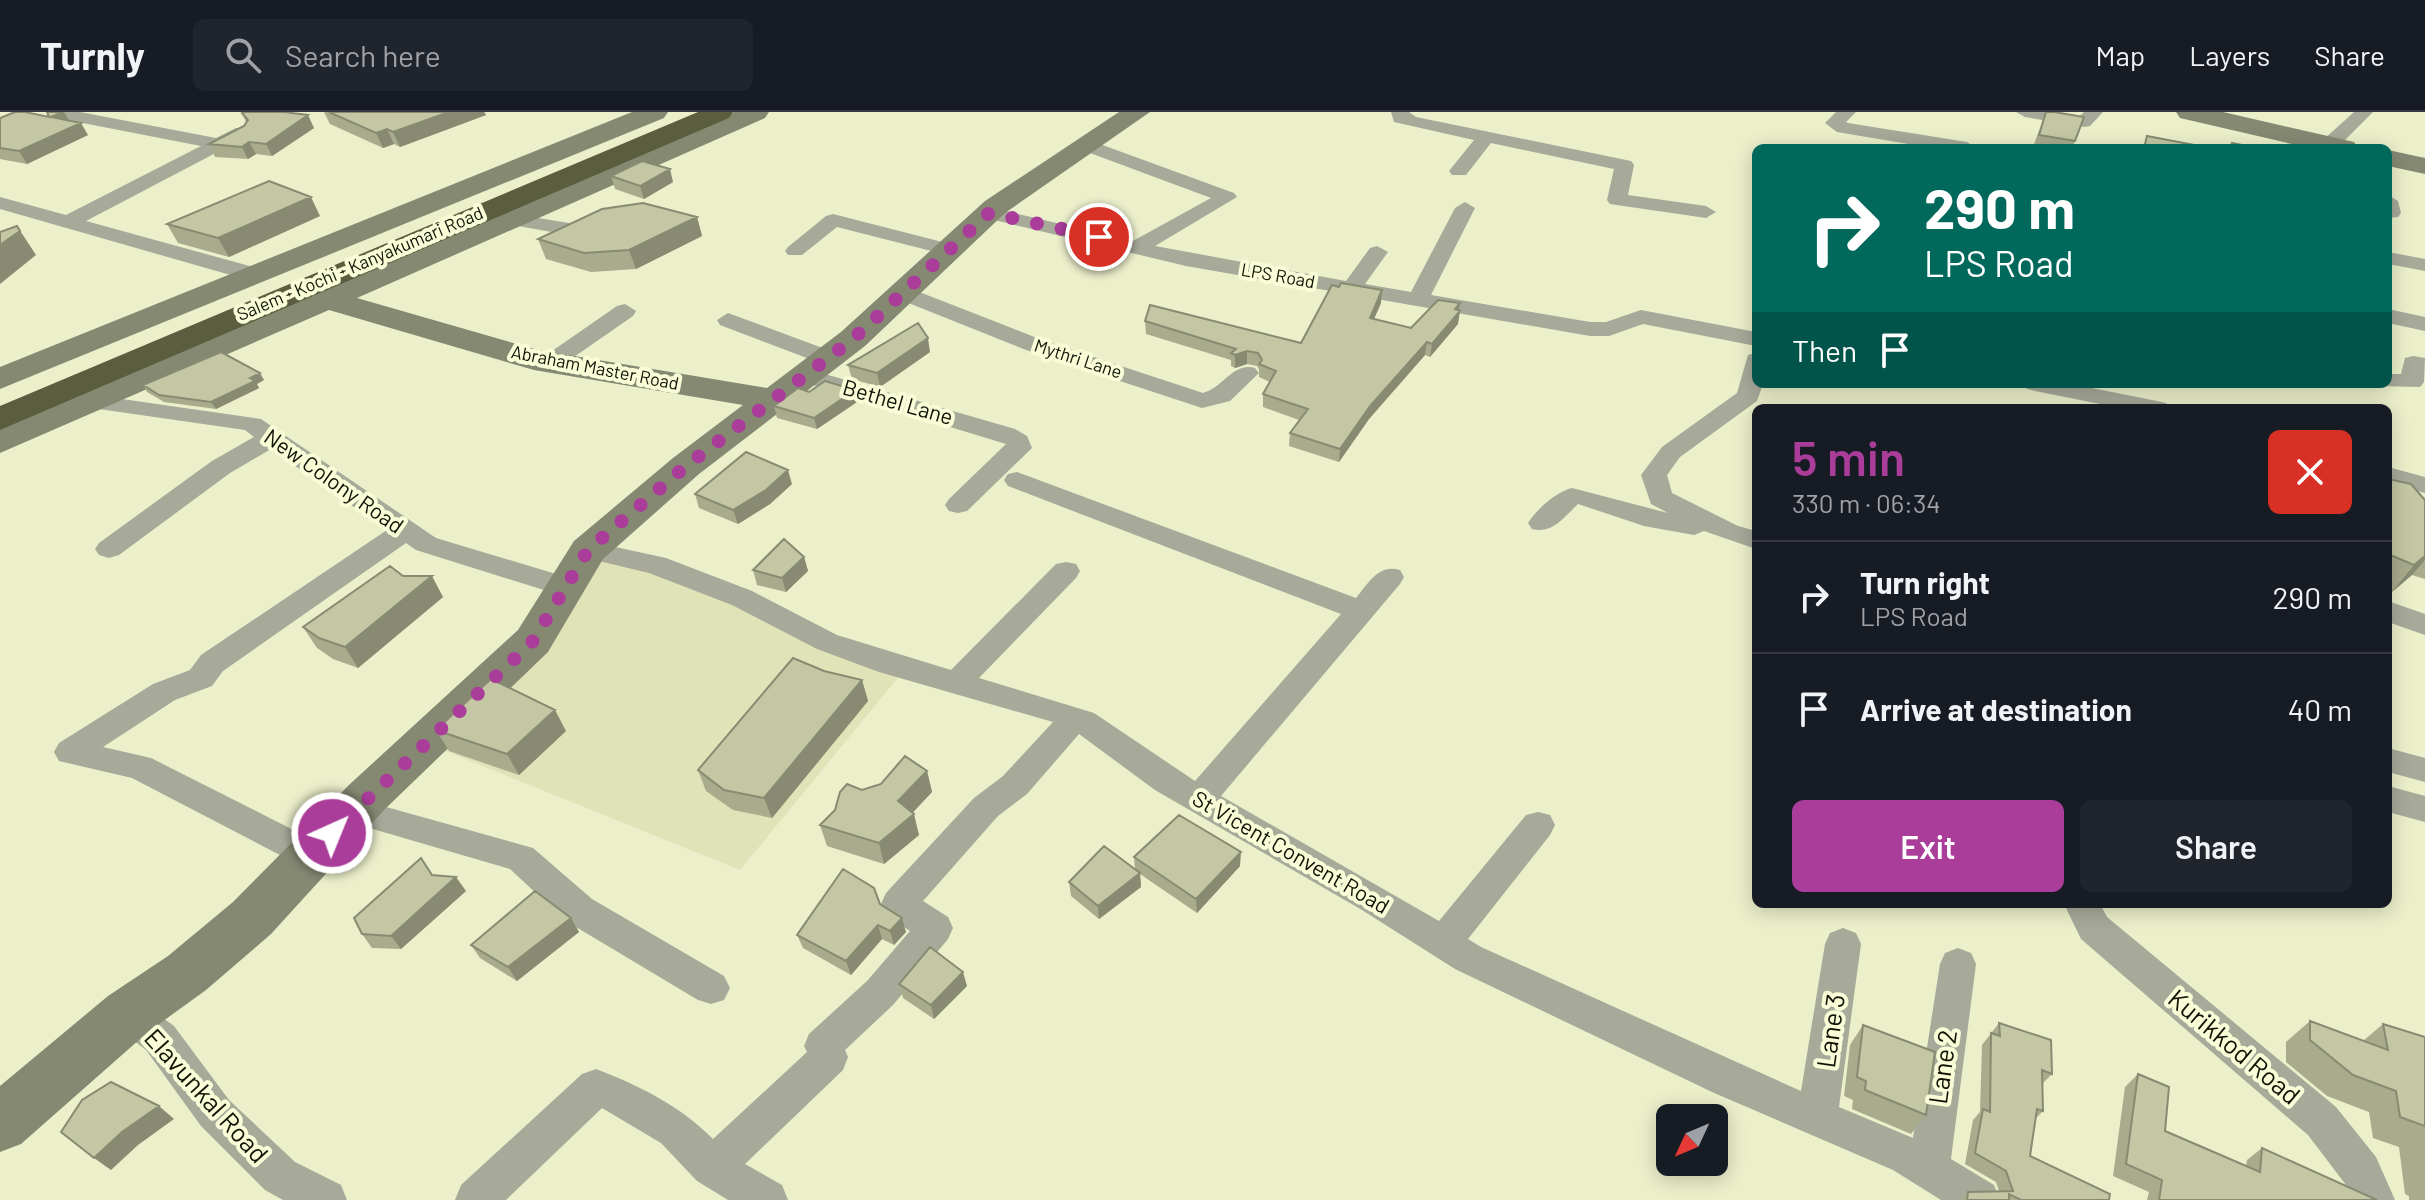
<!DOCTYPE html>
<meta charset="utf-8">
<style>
:root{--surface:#171b24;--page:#20242c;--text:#f1f3f6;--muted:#9ea1a6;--line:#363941;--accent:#aa3c9a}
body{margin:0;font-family:Barlow,sans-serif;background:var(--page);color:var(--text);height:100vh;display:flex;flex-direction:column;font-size:30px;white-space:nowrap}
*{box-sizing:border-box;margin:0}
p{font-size:26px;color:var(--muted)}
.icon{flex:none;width:44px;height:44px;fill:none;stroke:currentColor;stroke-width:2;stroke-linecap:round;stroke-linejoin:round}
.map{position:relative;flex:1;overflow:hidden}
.sheet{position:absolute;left:1752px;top:292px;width:640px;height:504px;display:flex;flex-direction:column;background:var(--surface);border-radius:12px;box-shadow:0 4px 20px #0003}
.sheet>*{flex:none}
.top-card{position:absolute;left:1752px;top:32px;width:640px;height:244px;border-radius:12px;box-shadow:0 4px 20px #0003;background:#00695c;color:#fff;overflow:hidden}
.needle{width:52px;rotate:226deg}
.fabs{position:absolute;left:1656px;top:992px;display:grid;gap:16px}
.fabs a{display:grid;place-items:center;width:72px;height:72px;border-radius:12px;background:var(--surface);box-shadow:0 4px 20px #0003;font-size:40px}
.pin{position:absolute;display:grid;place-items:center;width:68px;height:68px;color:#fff;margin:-34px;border:4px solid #fff;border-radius:50%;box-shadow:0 2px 8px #0007}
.me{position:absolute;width:88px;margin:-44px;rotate:44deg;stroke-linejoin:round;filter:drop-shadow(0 0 6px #0008)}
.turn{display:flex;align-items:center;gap:28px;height:168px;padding:0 40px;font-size:36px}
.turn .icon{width:104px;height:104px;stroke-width:2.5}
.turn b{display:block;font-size:56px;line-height:68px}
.then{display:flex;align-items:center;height:76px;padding:0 40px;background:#0003;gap:16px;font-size:30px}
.round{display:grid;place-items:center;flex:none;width:84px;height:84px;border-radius:12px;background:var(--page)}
.headline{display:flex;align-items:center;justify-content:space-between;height:136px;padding:0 40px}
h1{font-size:48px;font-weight:600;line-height:60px;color:var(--accent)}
.button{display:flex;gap:16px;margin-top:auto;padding:16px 40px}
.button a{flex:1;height:92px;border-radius:12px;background:var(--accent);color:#fff;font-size:32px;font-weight:600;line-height:92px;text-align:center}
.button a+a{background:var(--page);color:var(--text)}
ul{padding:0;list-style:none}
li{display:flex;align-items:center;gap:24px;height:112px;padding:0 40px;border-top:2px solid var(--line)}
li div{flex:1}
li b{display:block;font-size:30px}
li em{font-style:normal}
header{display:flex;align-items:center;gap:48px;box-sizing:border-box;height:112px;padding:0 40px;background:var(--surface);border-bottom:2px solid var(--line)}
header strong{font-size:38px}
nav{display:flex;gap:44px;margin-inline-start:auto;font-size:28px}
.search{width:560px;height:72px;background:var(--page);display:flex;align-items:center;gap:20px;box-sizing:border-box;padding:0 28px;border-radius:12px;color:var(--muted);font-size:30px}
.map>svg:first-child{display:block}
</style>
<header>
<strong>Turnly</strong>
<div class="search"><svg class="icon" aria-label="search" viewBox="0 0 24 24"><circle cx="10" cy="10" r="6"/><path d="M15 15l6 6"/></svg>Search here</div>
<nav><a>Map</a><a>Layers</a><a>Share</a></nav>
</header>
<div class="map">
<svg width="2425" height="1088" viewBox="0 0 2425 1088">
<rect width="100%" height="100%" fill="#ebefca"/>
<!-- built -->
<path fill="#dfe3b7" d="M588,438L905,557L740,758L436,635Z"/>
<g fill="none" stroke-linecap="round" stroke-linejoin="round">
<!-- street -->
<path fill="#a7a999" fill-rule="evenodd" d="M49,0H80L216,26L236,16H248L251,20L248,24L86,109L264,158L267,163L264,168H248L0,97V85L66,103L201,34L57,6L51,5Z
M1391,0H1409L1416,5L1631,49L1634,53L1628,83L1706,94L1716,100L1706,106L1610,92L1607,88L1614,57L1491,31L1466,63H1452L1449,59L1474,28L1394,10Z
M1836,0H1856L1846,10L1848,11L1967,30L1976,36H1932L1837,20L1825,11Z
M2016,0H2057L2080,4L2084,0H2103L2090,14L2084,15L2025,5Z
M2354,0H2373L2337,36H2323L2321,32L2323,28Z
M1097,31L1234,81L1237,85L1155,134L1346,169L1370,136L1377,134L1388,140L1365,172L1411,180L1455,96L1465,90L1475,96L1431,183L1590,210H1606L1641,198L1756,220V234L1643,212L1609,224H1590L1186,154L982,105L979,101L989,95L1133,129L1211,86L1090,41L1088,37L1090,33Z
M2388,83L2398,89L2401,101L2398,105L2388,106Z
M508,101L569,111L579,117L569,123L501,111L498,107Z
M833,102L958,134L961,138L951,144L837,115L802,143H788L785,139L788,135L826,104Z
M2388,140L2425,147V159L2388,152Z
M904,174L1042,228L1203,281C1223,276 1233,250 1255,256L1259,261L1230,289L1202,296L1026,238L896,186L893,181Z
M625,192L636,199L633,204L558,256H542L538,251L542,246L617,194Z
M2388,197L2425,205V219L2388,211Z
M728,201L836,241L840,246L836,251H820L720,213L717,208Z
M1756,241V272H1763L1757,289L1680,345L1667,363L1672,381L1738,414L1756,419V437L1704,419L1694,423L1644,414L1578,392C1564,405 1553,422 1532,417L1528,411C1537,397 1556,380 1572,376L1668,401L1651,392L1641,363L1662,335L1737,281L1748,243Z
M2413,244L2425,246L2424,270L2420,275L2380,274L2378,272H2388V262H2401L2405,246Z
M804,256L1015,317L1027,324L1032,336L967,399L958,401L949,399L945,393L949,387L1006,332L796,268L792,263L796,258Z
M2023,272H2072L2157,289L2166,291L2169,296H2120L2035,279L2027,277Z
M94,283L261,307L436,426L576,468L580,475L576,482L566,485L416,438L406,431L223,559L212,574L175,588L103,635L151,646L323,733L328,743L323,753L311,757L299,753L132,666L59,649L54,640L59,631L153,572L190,558L201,543L387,418L271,337L230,361L119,443L109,446L99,443L95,437L99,431L212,349L254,325L245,318L85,295L82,290L85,285Z
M2388,355L2425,365V381L2388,371Z
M1017,360L1356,486C1369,471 1378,452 1400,458L1404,465L1400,472L1221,684L1439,809L1526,703L1538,700L1550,703L1555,713L1550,723L1468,827L1481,835L1801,979L1825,832L1830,821L1843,816L1856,821L1861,832L1839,995L1913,1026L1940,852L1945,841L1958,836L1971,841L1976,852L1951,1047L1994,1073L2000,1088H1941L1893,1058L1712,980L1455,857L1362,798L1155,678L1079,622L1027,682L998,704L923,789L948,805L953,816L948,827L893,893L845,938L848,945L843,958L745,1052L782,1073L788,1088H728L697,1069L661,1031L602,996L506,1088H455L461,1073L582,962L596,957C640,974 679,993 713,1027L807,940L804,934L809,922L867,869L910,819L886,803L881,792L886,781L974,686L1003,664L1053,610L879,560L817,537L732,493L649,461L578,444L574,438L578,432L588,429L666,446L752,479L837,523L951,558L1056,452L1066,450L1076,452L1080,459L1076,466L979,566L1094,601L1195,669L1341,502L1008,374L1004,368L1008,362Z
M2388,489L2425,502V523L2388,510Z
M2388,636L2425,646V670L2388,660Z
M2388,674L2425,684V710L2388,700Z
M354,686L533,736L592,787L724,864L730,876L724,888L711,892L698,888L566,809L510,757L342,708L337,699L342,690Z
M2064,792H2100L2107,805L2336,995L2376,1045L2395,1088H2353L2346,1073L2308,1023L2081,827Z
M128,885L141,890L174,914L229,988L295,1050L341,1073L347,1088H283L265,1078L201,1014L146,938L115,914L109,902L115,890Z"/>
<!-- secondary -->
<path fill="#868972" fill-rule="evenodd" d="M632,0H668L664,6L0,277V255Z
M734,0H769L765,6L357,186L538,238L767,276L841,220L985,89L1119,0H1150L1005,101L865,234L699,362L603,447L548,540L384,698L271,822L206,878L148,920L21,1032L0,1040V974L108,884L168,844L233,790L350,672L518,518L574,429L673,346L743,293L534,258L329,198L0,341V317Z
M2176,0H2223L2354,30L2358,36H2309L2180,6Z
M2388,38L2425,46V62L2388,54Z"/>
<!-- highway -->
<path fill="#5b5e3e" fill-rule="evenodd" d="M698,0H733L729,6L0,318V294Z"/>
</g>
<!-- wall -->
<path fill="#a8ab8c" d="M64,0L69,9L88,23L27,52L0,47V6L49,5Z
M324,0H484L486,3L400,35L394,32L383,36L330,12Z
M2046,0L2075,29L2072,36L2033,35Z
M242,1L314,16L272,44L256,42L248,47L215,45L209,32L244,14L246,10Z
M611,64L673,70L644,87L615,77Z
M320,104L229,145L178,131L167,112Z
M697,105L702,124L636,157L591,160L546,147L538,127Z
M1381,191L1374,207L1411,216L1458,198V212L1430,245L1425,243L1369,307L1339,350L1289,334L1290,321L1299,308L1263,295V282L1270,270L1259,265V257L1257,254L1247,252L1235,256L1231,254V248L1146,222L1145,209L1301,231Z
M930,240L880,275L852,267L848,253Z
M264,268L257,272L259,276L216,297L164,290L147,280L143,273Z
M855,278L857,290L817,317L777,306L774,294L809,280Z
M2388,367L2425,388V467L2412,463L2392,480L2388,478Z
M792,372L770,392L738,412L699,396L695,382Z
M804,445L808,459L786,480L757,473L753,458Z
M403,464L443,485L358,556L333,547L317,536L303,515Z
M824,559L862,568L868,589L772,706L733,698L706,679L698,658Z
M436,618L566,619L519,663L449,639Z
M927,659L932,680L912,701L919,723L884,752L827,734L820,713L862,678Z
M1134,745L1240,754L1197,801L1140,762L1141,775L1099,807L1071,784L1069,770L1135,757Z
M466,779L401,837L372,836L362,822Z
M880,792L906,820L894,833L882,827L851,863L803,836L797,823Z
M571,806L579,820L517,869L480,846L471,833Z
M899,872L967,874L934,907L903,886Z
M2310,909L2363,929L2383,912L2425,925V1088H2409V1084L2405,1082L2399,1035L2373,1026L2369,1000L2327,984L2286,950V930Z
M1999,911L2052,962L2042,972L2043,999L2036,1006L2030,1044L2109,1088H1961L1968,1080L1999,1079L1996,1070L1965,1052L1973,1008L1980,1000L1982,933Z
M1863,913L1926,1003L1911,1022L1852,997L1853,988L1844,984L1850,933Z
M2138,962L2165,1019L2246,1054L2247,1048L2262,1036L2377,1088H2147L2149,1080L2113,1064L2125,975Z"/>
<!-- shaded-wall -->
<path fill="#888b72" d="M64,0L71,12L51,5Z
M449,0H484L486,3L400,35L393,20Z
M308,3L314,16L272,44L266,32Z
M81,11L88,23L27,52L19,39Z
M387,17L394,32L383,36L376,21Z
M249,30L256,42L248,47L242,35Z
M670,57L673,70L644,87L640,74Z
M311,85L320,104L229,145L218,126Z
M697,105L702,124L636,157L629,138Z
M17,114L36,143L0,172V133Z
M1382,178L1381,191L1369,218L1370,206Z
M1460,191L1458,202L1460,199L1458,212L1430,245L1432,232Z
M928,226L930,240L880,275L877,261Z
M1427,230L1425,243L1369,307L1339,350L1340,337L1370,294Z
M1247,239V252L1235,256V243Z
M260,261L264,268L257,272L259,276L216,297L211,290L250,266Z
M855,278L857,290L817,317L814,306Z
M788,358L792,372L770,392L738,412L733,398Z
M2425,444V448L2412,463L2392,480L2414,453Z
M804,445L808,459L786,480L782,466Z
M432,464L443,485L358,556L345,535Z
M862,568L868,589L772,706L764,686Z
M555,598L566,619L519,663L507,642Z
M927,659L932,680L904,710L898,689Z
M914,702L919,723L884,752L879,731Z
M1241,740L1240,754L1197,801L1196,787Z
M1140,761L1141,775L1099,807L1098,794Z
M456,765L466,779L401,837L391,824Z
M571,806L579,820L517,869L508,855Z
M902,806L906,820L894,833L890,819Z
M878,813L882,827L851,863L846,849Z
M963,860L967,874L934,907L931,893Z
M159,994L174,1007L138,1033L111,1058L94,1046L122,1020Z"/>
<!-- building -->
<path fill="#c3c7a3" stroke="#888b72" stroke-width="2" d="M15,0H25L49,5L47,0H63L51,5L81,11L19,39L0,36V6Z
M244,0H284L308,3L266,32L249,30L242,35L209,32L244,14L248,8L242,1Z
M329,0H449L393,20L387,17L376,21Z
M2046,0H2054L2084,5L2075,29L2039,23Z
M2147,24L2210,36H2144Z
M2232,31L2257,36H2230Z
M642,49L670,57L640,74L611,64Z
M269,69L311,85L218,126L167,112Z
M643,91L697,105L629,138L584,141L538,127L602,97Z
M17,114L20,119L0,133V120Z
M1341,171L1382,178L1370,206L1411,216L1438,188L1460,191L1455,197L1460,199L1432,232L1427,230L1370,294L1340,337L1290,321L1308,297L1263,282L1276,259L1259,252L1262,248L1258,241L1247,239L1235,243L1231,241L1236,237L1145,209L1150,193L1301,231L1332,173L1339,175Z
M918,211L928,226L877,261L848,253Z
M221,240L260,261L250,266L255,269L211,290L159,283L143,273Z
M825,269L855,278L814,306L774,294L798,276L809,280Z
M746,340L788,358L766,378L733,398L695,382Z
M2388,367L2411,372L2425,388V444L2414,453L2388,442Z
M784,427L804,445L782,466L753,458Z
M390,454L403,464H432L345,535L319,526L303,515Z
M793,546L824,559L862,568L764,686L724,678L698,658Z
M491,567L555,598L507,642L436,618Z
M905,644L927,659L898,689L914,702L879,731L820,713L835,698L840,680L847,672L862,678L881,672Z
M1179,703L1241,740L1196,787L1134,745Z
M1104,734L1140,761L1098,794L1069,770Z
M421,746L432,763L456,765L391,824L362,822L354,806Z
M843,757L874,776L880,792L902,806L890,819L878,813L846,849L797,823Z
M535,779L571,806L508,855L471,833Z
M930,835L963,860L931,893L899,872Z
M2310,909L2388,938L2383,912L2425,925V1014L2400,1005L2396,979L2353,963L2310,928Z
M1999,911L2051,928L2052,962L2042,958L2043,999L2037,997L2030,1044L2110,1082L2109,1088H2021L2009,1082V1088H1967L1968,1080L2013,1079L2006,1059L1975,1041L1983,997L1990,1000L1991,921L2000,924Z
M1863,913L1935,940L1926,1003L1865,978L1866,969L1857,965Z
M2138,962L2169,975L2165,1019L2260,1060L2262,1036L2377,1088H2159L2162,1068L2126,1052Z
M111,970L159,994L122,1020L94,1046L61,1020L82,988Z"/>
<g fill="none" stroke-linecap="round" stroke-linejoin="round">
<!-- route -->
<path stroke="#aa3c9a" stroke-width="14" stroke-dasharray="0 25.2" d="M332,721L533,529L588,438L686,354L853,227L989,101L1099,125"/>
</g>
<g text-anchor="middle" stroke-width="8" stroke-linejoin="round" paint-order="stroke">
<!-- far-street labels -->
<g font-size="18" fill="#121306" stroke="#f8fcd7">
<text transform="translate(360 152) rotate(-23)" y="6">Salem - Kochi - Kanyakumari Road</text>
<text transform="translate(1278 164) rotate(10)" y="6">LPS Road</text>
<text transform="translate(1078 247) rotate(18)" y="6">Mythri Lane</text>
<text transform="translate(595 256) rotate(11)" y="6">Abraham Master Road</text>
</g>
<!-- street labels -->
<g font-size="22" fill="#121306" stroke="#f8fcd7">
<text transform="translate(898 290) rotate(16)" y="8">Bethel Lane</text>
<text transform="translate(334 369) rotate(35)" y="8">New Colony Road</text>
<text transform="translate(1291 740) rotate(30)" y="8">St Vicent Convent Road</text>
</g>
<!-- near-street labels -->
<g font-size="26" fill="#121306" stroke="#f8fcd7">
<text transform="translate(1831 919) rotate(-82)" y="9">Lane 3</text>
<text transform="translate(2234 935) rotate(40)" y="9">Kurikkod Road</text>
<text transform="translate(1943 955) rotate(-82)" y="9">Lane 2</text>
<text transform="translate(206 984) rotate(48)" y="9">Elavunkal Road</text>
</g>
</g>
</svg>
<div class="fabs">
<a><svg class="needle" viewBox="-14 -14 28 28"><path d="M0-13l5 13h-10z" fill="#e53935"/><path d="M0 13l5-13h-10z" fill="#9ea1a6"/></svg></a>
</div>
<div class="pin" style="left:1099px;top:125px;background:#d93025"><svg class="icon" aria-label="arrive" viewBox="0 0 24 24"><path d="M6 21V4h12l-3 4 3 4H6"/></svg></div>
<svg class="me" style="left:332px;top:721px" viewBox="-20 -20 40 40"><circle r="17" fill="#aa3c9a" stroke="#fff" stroke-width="3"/><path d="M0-11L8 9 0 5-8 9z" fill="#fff"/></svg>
<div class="top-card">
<div class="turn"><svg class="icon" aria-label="right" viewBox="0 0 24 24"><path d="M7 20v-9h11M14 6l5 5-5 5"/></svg><div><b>290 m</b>LPS Road</div></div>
<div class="then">Then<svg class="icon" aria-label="arrive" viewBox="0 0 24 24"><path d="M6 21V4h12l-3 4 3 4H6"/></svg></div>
</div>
<section class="sheet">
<div class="headline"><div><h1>5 min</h1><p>330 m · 06:34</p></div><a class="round" style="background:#d93025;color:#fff"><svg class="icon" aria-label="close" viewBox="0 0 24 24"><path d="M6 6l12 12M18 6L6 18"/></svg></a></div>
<ul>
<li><svg class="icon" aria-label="right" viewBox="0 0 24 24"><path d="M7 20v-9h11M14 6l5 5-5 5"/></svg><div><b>Turn right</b><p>LPS Road</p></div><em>290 m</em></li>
<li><svg class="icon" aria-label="arrive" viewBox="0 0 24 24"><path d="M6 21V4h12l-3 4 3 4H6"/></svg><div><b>Arrive at destination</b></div><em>40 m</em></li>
</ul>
<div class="button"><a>Exit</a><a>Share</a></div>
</section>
</div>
